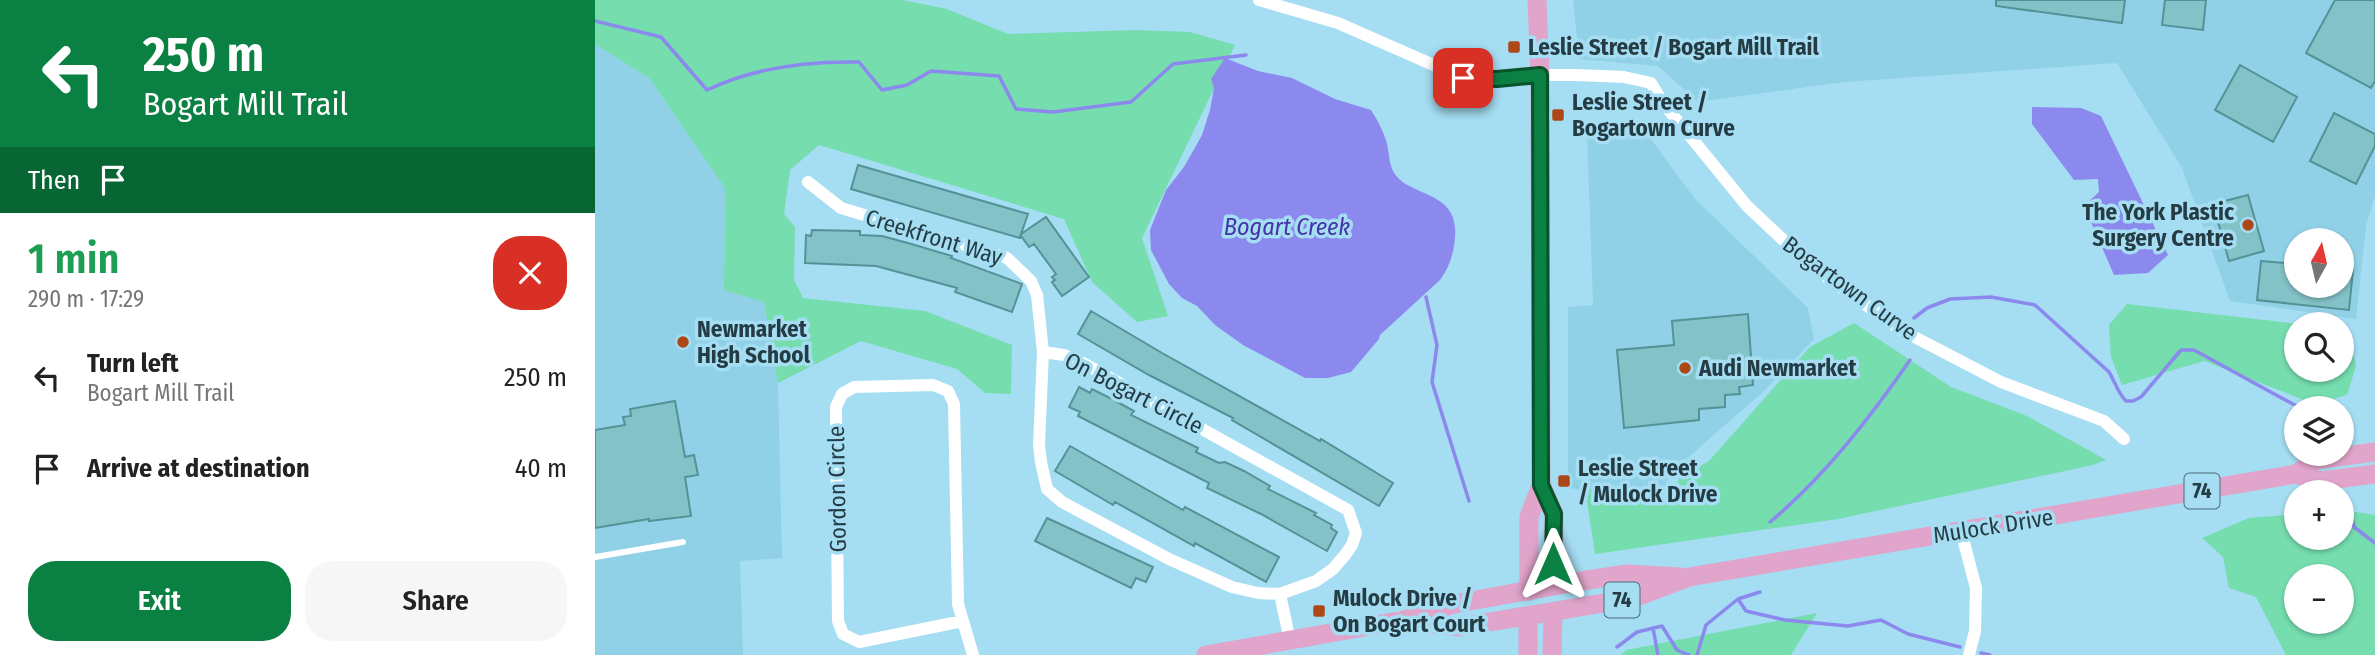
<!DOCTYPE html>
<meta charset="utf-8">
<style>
:root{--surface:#fff;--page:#f6f6f6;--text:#222;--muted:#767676;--accent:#0b8043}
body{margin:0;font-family:"Fira Sans Condensed",sans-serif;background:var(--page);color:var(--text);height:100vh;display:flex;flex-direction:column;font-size:26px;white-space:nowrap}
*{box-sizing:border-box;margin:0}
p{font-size:23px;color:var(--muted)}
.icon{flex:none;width:38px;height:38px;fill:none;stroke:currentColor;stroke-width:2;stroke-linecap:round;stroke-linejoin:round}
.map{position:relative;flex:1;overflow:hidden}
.drawer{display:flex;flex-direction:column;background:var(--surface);width:595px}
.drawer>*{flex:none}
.guide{background:#0b8043;color:#fff;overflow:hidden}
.needle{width:46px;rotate:8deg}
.buttons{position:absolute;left:1689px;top:228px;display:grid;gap:14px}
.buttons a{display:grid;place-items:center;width:70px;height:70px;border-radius:50%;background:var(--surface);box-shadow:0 2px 5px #0004;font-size:35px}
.pin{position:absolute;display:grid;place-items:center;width:60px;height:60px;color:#fff;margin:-30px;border-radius:14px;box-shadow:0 4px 10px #0006}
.me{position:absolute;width:77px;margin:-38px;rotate:0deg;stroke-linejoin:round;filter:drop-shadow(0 0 5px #0008)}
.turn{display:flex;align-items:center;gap:24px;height:147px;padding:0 28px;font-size:32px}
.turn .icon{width:91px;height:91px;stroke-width:2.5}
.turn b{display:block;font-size:49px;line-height:60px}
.then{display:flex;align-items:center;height:66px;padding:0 28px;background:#0003;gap:14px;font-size:26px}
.round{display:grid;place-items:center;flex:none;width:74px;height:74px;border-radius:28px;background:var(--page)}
.overview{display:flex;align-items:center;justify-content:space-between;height:119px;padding:0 28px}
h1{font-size:42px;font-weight:600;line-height:52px;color:#1e9e55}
.action{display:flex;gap:14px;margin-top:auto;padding:14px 28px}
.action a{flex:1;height:80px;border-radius:28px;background:var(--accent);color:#fff;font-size:28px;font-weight:600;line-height:80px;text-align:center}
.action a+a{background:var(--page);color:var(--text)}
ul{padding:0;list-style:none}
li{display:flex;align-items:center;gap:21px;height:91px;padding:0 28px}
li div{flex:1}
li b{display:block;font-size:26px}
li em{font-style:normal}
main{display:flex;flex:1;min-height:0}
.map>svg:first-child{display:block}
</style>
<main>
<section class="drawer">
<div class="guide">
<div class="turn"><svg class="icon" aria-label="left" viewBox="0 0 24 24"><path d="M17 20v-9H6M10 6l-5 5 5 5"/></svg><div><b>250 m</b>Bogart Mill Trail</div></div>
<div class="then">Then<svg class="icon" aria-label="arrive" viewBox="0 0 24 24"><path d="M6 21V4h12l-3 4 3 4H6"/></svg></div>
</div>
<div class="overview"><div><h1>1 min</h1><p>290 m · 17:29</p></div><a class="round" style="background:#d93025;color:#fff"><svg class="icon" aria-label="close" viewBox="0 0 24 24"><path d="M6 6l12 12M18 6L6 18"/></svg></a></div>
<ul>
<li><svg class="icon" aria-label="left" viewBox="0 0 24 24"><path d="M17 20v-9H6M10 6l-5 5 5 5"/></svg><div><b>Turn left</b><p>Bogart Mill Trail</p></div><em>250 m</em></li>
<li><svg class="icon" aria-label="arrive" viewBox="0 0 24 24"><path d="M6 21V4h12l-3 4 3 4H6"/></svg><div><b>Arrive at destination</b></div><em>40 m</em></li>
</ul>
<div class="action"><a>Exit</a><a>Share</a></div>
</section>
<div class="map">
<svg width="1780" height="655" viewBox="0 0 1780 655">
<rect width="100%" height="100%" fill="#a5ddf2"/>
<!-- built -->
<path fill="#91d1e8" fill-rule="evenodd" d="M978,0H1780V196L1771,226L1761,319L1635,301L1587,168L1522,63L1249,82L1103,102L1063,66L984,59ZM1701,240H1746V285H1701Z
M0,44L54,78L130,188L129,289L169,301L183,383L187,558L145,561L148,655H0Z
M1008,121L1044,123L1100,199L1213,308L1219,339L1168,392L1074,474L1067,499L973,488V307L998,305L992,133Z"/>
<!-- green -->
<path fill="#75ddae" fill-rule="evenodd" d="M0,0H308L352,9L413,34L541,30L595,32L640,45L547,238L573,316L542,322L497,282L469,219L224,145L195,170L189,214L200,227L199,280L208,298L330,311L417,345L416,394L390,393L362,369L266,341L183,383L169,302L129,290L130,188L54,78L0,44Z
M1532,304L1703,324H1701V369H1746L1747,329L1753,330L1761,366L1752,395L1719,404L1609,361L1527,385L1516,357L1514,325Z
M1259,323L1356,387L1432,416L1511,460L1498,465L1243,519L1000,554L990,488L1079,500L1084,478L1114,461L1215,347Z
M1747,510L1780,515V655H1691L1661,597L1634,588L1628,557L1607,538L1654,518L1701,514V537H1746ZM1701,576H1746V621H1701Z
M1222,613L1196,655H1026L1031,650Z"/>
<!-- water -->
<path fill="#8b89ee" d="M630,58L663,71L697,78L740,99L776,110C783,121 789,132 792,144C794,152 794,163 798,171C812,198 864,189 860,236C859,253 855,266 845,280L785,335L784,339L756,372L733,378H710L648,345L620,325L602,306L587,298L574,284L556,250L555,230L571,190L589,167L607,135L615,110L619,88L616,79Z
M1437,107L1486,108L1506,116L1573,255L1553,273L1519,275L1489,206L1504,192L1503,179L1479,180L1437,124Z"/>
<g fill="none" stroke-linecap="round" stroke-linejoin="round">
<!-- stream -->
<path stroke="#8b89ee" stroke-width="3.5" d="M0,21L66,37L112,90C158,68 213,61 264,62L287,90L312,85L336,71L404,76L421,109L458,112L536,102L578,64L651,55
M831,297L842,345L837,382L874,501
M1319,318L1332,308L1355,299L1396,297L1440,305L1514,372C1520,382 1523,393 1531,401H1538L1546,397L1586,350H1599L1705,408
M1746,420L1750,422L1746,434
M1754,508L1759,527L1780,543
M1175,522C1230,476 1274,419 1315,360
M1143,599L1151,611L1190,620L1253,626L1286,620L1313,634L1365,647
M1058,628L1063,655
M1022,647L1042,632L1067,626L1082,650L1094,655
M1386,653L1395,655
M1102,655L1111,625L1143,599L1165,592"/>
</g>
<!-- building -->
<path fill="#83c2c7" stroke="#549298" stroke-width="2" d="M1401,0H1530L1527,23L1401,6Z
M1570,0H1611L1608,30L1567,25Z
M1740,0H1780V81L1776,88L1711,53Z
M1645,65L1702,97L1678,142L1620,110Z
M1739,113L1780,134V146L1761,184L1715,161Z
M263,165L433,214L426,234L451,217L494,277L467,296L457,282L460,280L457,277L461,274L439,244L434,247L426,236L425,238L256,189Z
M1653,195L1669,251L1634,261L1618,204Z
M217,230L265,231V235L287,236L313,243L357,256L356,258L427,284L417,312L360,292L362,288L281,266L210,263L211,235L216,236Z
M1666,261L1701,264V285H1746V269L1758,270L1754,310L1662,300Z
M496,311L567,353L725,441L726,439L798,483L784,506L637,420L638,418L554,375L483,334Z
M1153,314L1158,385L1144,387L1145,394L1130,395V407L1104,409V420L1029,428L1022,350L1079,345L1077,321Z
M484,387L495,393L497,389L517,399L539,411L536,415L603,448L601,452L624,463L630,462L649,471L675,486L673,489L721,513L719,515L737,525L736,528L742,532L732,551L666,514L612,488L614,483L483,416L485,412L474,407Z
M80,401L90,457L99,455L103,475L90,477L96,516L54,521V519L0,528V430L30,425L28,417L36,416L35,409Z
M475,446L588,510L590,507L684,557L671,582L600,543L599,546L520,502L518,505L460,471Z
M452,518L558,567L551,582L541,578L536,588L440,541Z"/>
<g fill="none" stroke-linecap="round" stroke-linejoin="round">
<!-- service -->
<path stroke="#fff" stroke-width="6" d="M0,557L88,542"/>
<!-- minor -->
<path stroke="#fff" stroke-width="12" d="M664,0L743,23L868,78L902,79L945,75H982L1029,77L1056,83L1068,103L1152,206L1215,265L1306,330L1406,382L1509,421L1529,439
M213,182L246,208L412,258L436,281L442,295L448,352L444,445L446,462L452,489L467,502L574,559L637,587L663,593L685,594L721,581L738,569L750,555L757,545L761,533L753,510L490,364L469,355L448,352
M1366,531L1381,588L1380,631L1374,655
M685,594L695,641
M368,621L264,642L248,634L243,621L241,407L247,394L259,387L338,385L353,391L359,404L363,604L378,655"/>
<!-- primary -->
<path stroke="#e1a4cb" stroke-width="19" d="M1701,474L1721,460L1780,452
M946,485L959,514V586
M934,591V517L946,485L945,75L942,0
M809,620L865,627L1038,598L1094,577L1701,474L1726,481L1780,474
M611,655L809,620L859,604L986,581L1032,574L1086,577
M933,655V616
M957,655L958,612"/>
</g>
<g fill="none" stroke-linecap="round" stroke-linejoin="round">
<defs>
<path id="route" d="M868,78L902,79L945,75L946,485L959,514L958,564"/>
</defs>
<!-- route casing -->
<use href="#route" stroke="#07532c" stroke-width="18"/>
<!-- route -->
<use href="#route" stroke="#0b8043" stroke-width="12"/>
</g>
<!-- markers -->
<g fill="#ac4817" stroke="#a5ddf2" stroke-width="2.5">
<rect x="912" y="40" width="14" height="14" rx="3.5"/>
<rect x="956" y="108" width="14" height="14" rx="3.5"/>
<circle cx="1653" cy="225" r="7"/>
<circle cx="88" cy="342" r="7"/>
<circle cx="1090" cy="368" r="7"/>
<rect x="962" y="474" width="14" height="14" rx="3.5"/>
<rect x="717" y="604" width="14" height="14" rx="3.5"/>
</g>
<g text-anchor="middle" stroke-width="7" stroke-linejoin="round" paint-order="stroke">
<!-- shield labels -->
<g fill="#a5ddf2" stroke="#4b6c78" stroke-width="2">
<rect x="1589.5" y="473.5" width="35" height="35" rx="5"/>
<rect x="1009.5" y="582.5" width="35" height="35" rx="5"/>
</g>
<g font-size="21" font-weight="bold" fill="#253c44">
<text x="1607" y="498">74</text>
<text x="1027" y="607">74</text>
</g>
<!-- poi labels -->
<g font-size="23" font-weight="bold" fill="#253c44" stroke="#a5ddf2" text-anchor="start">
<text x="933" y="55">Leslie Street / Bogart Mill Trail</text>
<text x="977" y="110">Leslie Street /<tspan x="977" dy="26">Bogartown Curve</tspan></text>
<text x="1639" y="220" text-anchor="end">The York Plastic<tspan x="1639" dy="26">Surgery Centre</tspan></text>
<text x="102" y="337">Newmarket<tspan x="102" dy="26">High School</tspan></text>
<text x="1104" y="376">Audi Newmarket</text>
<text x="983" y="476">Leslie Street<tspan x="983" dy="26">/ Mulock Drive</tspan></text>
<text x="738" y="606">Mulock Drive /<tspan x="738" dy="26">On Bogart Court</tspan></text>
</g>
<!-- street labels -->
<g font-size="23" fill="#253c44" stroke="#a5ddf2">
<text transform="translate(339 237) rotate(17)" y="8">Creekfront Way</text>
<text transform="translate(1255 288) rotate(36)" y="8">Bogartown Curve</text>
<text transform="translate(539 393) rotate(27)" y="8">On Bogart Circle</text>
<text transform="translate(242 489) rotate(-91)" y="8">Gordon Circle</text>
<text transform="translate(1398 526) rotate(-9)" y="8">Mulock Drive</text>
</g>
<!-- water labels -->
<g font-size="24" font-style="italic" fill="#4533a7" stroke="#a5ddf2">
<text x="692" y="235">Bogart Creek</text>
</g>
</g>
</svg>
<div class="buttons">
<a><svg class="needle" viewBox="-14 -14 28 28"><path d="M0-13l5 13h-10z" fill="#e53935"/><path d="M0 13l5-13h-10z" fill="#767676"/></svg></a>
<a><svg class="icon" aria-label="search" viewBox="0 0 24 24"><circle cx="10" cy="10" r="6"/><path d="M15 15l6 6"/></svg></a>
<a><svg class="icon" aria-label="layers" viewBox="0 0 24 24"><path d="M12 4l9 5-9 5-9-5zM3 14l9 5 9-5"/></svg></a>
<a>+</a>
<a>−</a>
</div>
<div class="pin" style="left:868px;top:78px;background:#d93025"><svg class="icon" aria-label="arrive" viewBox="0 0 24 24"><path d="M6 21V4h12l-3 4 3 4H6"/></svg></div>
<svg class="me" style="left:958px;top:564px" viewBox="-20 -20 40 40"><path d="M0-17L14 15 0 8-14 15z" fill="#0b8043" stroke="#fff" stroke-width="4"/></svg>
</div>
</main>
